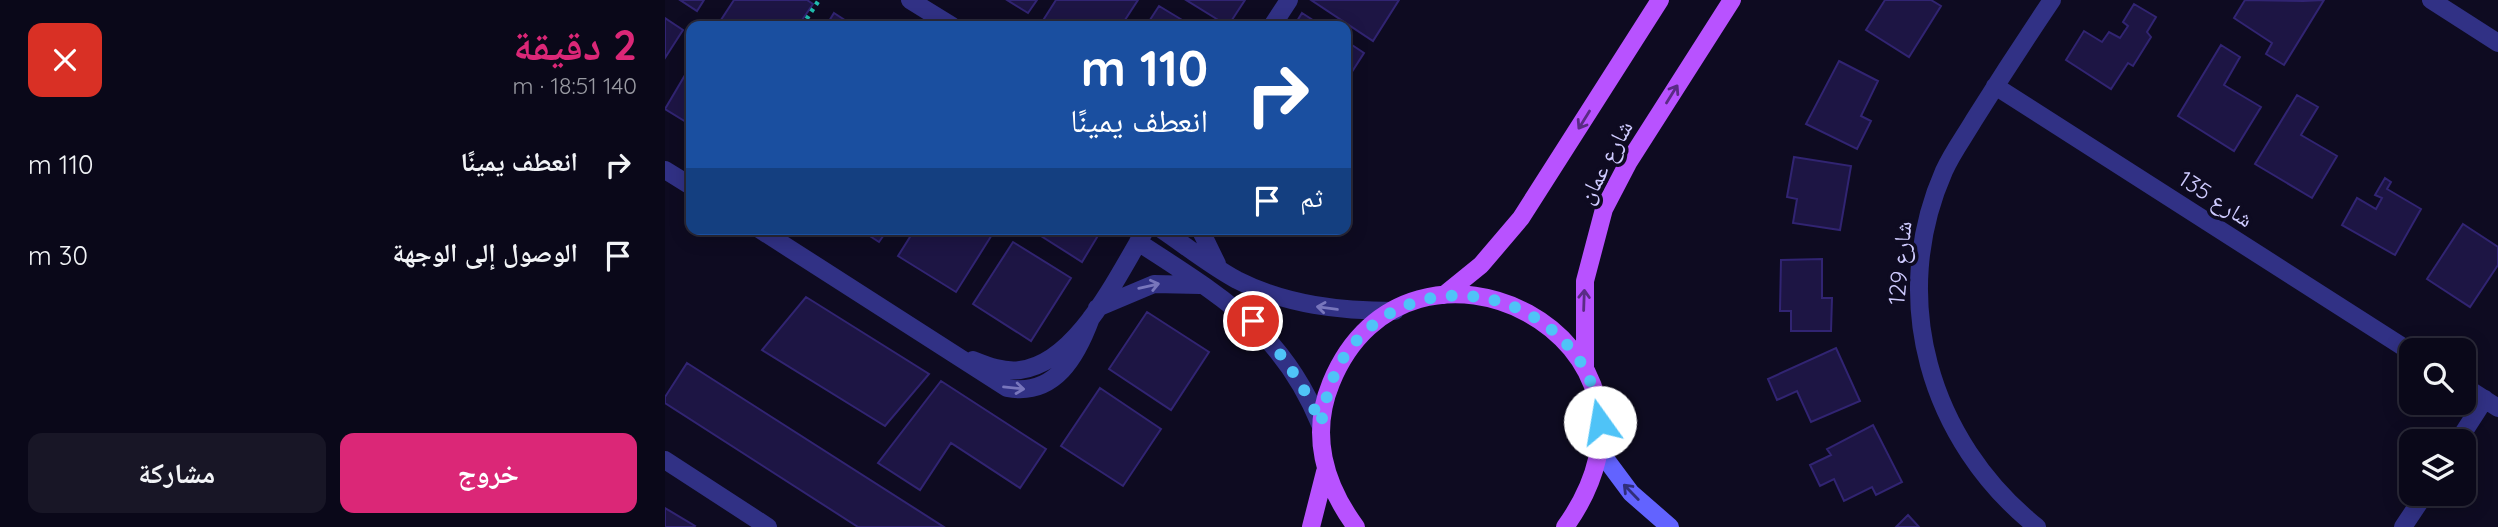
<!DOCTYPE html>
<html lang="ar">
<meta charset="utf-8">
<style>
:root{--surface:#0a0819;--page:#181626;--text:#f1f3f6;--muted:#999aa2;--line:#2a2938;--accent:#db2777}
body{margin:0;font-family:Quicksand,"Noto Naskh Arabic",sans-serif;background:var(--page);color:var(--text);direction:rtl;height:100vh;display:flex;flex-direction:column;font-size:26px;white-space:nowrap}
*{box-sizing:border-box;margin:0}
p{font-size:23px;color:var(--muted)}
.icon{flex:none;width:38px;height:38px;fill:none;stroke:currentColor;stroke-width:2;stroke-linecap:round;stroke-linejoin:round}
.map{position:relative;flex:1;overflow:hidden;direction:ltr}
.panel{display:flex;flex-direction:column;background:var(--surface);width:665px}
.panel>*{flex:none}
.guide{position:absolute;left:21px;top:21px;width:665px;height:214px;border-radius:14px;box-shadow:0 4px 18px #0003,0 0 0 2px var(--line);direction:rtl;background:#1a4fa0;color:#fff;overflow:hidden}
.controls{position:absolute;left:1734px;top:338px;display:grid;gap:14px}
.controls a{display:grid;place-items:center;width:77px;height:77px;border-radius:14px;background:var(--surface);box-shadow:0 4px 18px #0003,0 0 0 2px var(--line);font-size:35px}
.pin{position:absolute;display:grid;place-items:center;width:60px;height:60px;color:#fff;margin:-30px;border:4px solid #fff;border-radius:50%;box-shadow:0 2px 7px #0007}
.me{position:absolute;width:77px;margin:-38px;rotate:347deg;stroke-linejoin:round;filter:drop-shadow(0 0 5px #0008)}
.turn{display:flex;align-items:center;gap:24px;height:147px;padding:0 28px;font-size:32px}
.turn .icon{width:91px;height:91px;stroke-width:2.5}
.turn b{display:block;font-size:49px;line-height:60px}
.then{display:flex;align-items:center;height:66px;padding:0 28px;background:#0003;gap:14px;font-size:26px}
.round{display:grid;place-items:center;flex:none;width:74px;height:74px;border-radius:14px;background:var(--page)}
.headline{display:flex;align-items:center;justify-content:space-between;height:119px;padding:0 28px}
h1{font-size:42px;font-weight:700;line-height:52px;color:var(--accent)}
.action{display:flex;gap:14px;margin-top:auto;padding:14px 28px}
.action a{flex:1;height:80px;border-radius:14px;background:var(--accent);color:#fff;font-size:28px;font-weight:700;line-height:80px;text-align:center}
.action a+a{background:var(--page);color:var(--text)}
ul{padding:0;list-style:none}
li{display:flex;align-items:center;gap:21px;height:91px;padding:0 28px}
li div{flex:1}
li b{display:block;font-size:26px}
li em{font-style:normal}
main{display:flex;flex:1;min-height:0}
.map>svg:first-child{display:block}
</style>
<main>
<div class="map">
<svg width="1833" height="527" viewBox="0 0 1833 527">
<rect width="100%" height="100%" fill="#0e0b21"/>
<!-- building -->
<path fill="#1d1544" stroke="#312472" stroke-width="2" d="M15,0H39L32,11Z
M69,0H142L148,4L133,26H52Z
M342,0H372L363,13Z
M391,0H473L456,26H383L377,22Z
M521,0H580L563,26Z
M646,0H734L708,41Z
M1220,0H1266L1276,6L1244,57L1201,30Z
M1580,0L1638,1L1659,0L1619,65L1601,54L1607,43L1569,18Z
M1469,4L1491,17L1482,32L1486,37L1468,66L1463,63L1446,89L1401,60L1419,31L1437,42L1444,32L1455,38L1463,26L1458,22Z
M494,6L527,26H481Z
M169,13L189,26H161Z
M637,13L657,26H629Z
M0,18L18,30L0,58Z
M681,41L699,53L681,81Z
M1556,45L1575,57L1559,85L1596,107L1569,151L1513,116Z
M1174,61L1213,81L1196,116L1206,121L1192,149L1141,124Z
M26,65V125L0,109Z
M1632,95L1653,107L1636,135L1672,156L1647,198L1590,164Z
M1129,157L1186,166L1175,230L1128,223L1132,199L1122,197Z
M1720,178L1726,182L1722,189L1756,209L1730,255L1677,225L1692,198L1711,209L1717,198L1710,195Z
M1798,224L1833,247V265L1805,307L1762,279Z
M194,229H223L214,242Z
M250,229H329L330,230L291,292L233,256Z
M365,229H437L417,262Z
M348,242L406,278L366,341L308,304Z
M1157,259V298H1167L1166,331H1126V311H1115L1116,260Z
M141,297L264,374L220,426L97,350Z
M482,312L544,352L506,410L444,369Z
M1171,348L1195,401L1146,422L1132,391L1112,400L1103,379Z
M22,363L279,527H193L0,403V397Z
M276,381L381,449L355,488L286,443L255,490L213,463Z
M435,388L496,429L458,486L396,446Z
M1208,425L1237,482L1211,495L1207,487L1179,501L1169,479L1155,486L1145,465L1166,455L1162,449Z
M0,508L30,526L29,527H0Z
M1243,515L1254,527H1231Z"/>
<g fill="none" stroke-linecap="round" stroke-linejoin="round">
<!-- path -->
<path stroke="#21bcae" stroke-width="4.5" stroke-dasharray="3.5 5" stroke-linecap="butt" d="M137,26L154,0"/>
<!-- street -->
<path stroke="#313185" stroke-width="18" d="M245,0L287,26
M1766,0L1833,43
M607,26L624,0
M1330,86L1746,352
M0,170L26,186
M94,229L342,388C390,397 412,356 426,318
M496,229C521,246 546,266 572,280C621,305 676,311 730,311
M535,229L552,264
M473,242C555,296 616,329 655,424
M432,308L489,284L535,285
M308,360C323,366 338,372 355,370C413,363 453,274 481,229
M1799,386L1833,408
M1793,441L1820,399
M0,460L103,527
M1372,527C1264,441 1223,298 1279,171C1287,153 1299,137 1309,120C1334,80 1360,40 1387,0
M1738,527L1760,494"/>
<!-- secondary -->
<path stroke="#6263ff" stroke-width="18" d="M934,450L966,493L1005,527"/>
<!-- primary -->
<path stroke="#b852ff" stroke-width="18" d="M779,295L816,265L856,218L995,0
M920,369V281L939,209L963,163L1067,0
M646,527L660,472
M691,527C659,484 645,434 666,383C743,194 1036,338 900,527"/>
</g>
<!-- one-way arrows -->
<defs><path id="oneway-shaft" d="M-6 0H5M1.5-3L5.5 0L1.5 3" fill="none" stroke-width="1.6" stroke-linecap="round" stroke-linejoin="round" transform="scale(1.75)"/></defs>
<g stroke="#5a2b85">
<use href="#oneway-shaft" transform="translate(1007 94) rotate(-58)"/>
<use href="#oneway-shaft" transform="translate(919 120) rotate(122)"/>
<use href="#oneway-shaft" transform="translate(919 300) rotate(-88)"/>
</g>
<g stroke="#7876bc">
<use href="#oneway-shaft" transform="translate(484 286) rotate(-13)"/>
<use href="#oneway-shaft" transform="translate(662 308) rotate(-172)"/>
<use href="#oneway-shaft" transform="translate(349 388) rotate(6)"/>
</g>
<use stroke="#302e7a" href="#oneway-shaft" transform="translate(966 492) rotate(-134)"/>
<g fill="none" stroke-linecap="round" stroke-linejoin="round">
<!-- route -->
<path stroke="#4fc3f7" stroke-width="12" stroke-dasharray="0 21.6" d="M588,321C616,353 639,384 656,424C661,395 668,369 687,346C750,268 869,285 918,366C928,383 932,403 935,422"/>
</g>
<g text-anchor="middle" stroke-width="7" stroke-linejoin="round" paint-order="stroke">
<!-- street labels -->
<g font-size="23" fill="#cfcbff" stroke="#0e0b21">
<text transform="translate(940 162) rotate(-62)" y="8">شارع عمان</text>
<text transform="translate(1551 199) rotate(33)" y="8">شارع 135</text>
<text transform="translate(1235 263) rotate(-85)" y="8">شارع 129</text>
</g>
</g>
</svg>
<div class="controls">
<a><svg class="icon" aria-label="search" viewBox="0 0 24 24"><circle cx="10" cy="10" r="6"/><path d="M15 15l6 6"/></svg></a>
<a><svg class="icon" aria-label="layers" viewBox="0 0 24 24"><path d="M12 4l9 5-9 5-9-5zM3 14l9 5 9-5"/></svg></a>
</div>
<div class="pin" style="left:588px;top:321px;background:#d93025"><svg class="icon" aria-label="arrive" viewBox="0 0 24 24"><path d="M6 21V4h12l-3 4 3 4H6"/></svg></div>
<svg class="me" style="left:935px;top:422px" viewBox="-20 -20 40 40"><circle r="19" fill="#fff"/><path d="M0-13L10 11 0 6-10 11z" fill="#4fc3f7"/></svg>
<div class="guide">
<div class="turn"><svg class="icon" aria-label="right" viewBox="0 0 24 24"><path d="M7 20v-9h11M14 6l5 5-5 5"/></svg><div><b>110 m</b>انعطف يمينًا</div></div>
<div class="then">ثم<svg class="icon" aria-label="arrive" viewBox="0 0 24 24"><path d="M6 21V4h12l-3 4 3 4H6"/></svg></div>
</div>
</div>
<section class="panel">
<div class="headline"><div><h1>2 دقيقة</h1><p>140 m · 18:51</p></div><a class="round" style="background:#d93025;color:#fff"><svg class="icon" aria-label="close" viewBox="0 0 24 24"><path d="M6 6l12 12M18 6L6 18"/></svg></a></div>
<ul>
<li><svg class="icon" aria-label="right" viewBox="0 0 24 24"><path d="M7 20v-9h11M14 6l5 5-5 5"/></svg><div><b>انعطف يمينًا</b></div><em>110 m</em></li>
<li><svg class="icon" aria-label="arrive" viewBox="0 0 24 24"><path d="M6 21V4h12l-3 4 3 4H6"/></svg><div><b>الوصول إلى الوجهة</b></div><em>30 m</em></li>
</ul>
<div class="action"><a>خروج</a><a>مشاركة</a></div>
</section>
</main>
